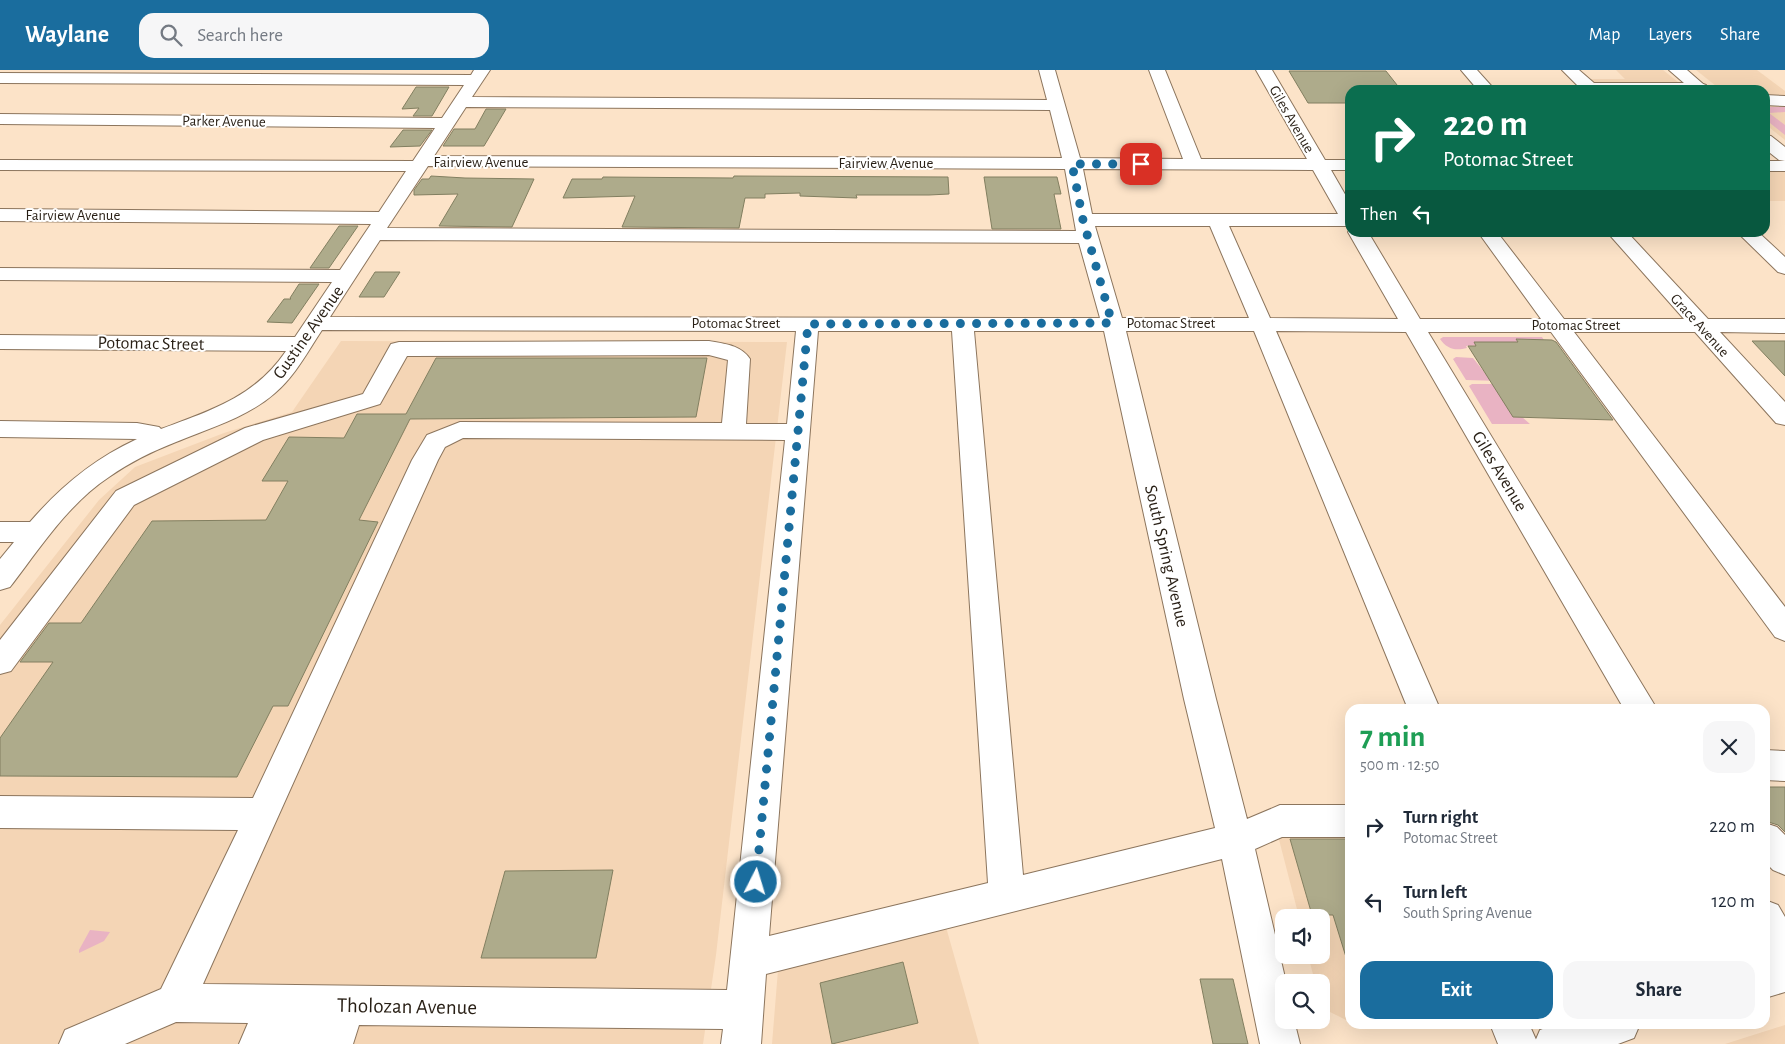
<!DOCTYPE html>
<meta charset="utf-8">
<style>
:root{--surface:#fff;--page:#f6f6f7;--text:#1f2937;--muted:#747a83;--accent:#1a6d9e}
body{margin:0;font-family:"Alegreya Sans",sans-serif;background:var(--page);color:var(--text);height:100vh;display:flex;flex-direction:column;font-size:19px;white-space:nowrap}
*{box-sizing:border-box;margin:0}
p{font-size:16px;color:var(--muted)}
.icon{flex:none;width:28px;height:28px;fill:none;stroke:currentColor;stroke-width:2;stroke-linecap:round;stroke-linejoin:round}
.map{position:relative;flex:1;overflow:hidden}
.sheet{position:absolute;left:1345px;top:634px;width:425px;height:325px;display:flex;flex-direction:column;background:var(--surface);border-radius:15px;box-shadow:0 5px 20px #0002}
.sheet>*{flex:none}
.top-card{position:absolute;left:1345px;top:15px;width:425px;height:152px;border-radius:15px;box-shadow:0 5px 20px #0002;background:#0b6e4f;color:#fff;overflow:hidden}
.buttons{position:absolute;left:1275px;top:839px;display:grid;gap:10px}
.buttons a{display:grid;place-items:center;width:55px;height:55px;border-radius:10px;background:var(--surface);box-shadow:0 5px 20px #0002;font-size:25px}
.pin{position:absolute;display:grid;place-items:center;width:42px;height:42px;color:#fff;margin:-21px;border-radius:10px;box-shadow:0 2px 8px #0006}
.me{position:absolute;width:55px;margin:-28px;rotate:5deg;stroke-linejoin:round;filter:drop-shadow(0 0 4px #0008)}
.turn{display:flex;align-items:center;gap:18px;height:105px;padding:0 15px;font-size:22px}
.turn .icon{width:65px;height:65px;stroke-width:2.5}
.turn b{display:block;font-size:35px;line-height:42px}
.then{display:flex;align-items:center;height:48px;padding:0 15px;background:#0003;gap:10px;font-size:19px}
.round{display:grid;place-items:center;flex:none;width:52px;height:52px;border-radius:15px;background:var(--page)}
.head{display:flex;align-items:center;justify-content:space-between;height:85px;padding:0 15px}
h1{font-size:30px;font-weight:700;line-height:38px;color:#1e9e55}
.action{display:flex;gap:10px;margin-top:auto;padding:10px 15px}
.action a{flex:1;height:58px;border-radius:15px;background:var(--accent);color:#fff;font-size:20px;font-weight:700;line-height:58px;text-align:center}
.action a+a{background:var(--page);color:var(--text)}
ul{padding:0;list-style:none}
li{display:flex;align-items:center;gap:15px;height:75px;padding:0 15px}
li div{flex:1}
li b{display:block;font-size:19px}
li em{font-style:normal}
header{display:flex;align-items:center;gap:30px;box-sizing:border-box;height:70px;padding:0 25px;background:var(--accent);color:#fff}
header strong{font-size:24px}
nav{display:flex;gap:28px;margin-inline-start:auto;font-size:18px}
.search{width:350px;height:45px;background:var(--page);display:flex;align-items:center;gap:12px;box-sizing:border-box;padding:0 18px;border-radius:15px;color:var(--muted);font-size:19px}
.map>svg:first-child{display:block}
</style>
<header>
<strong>Waylane</strong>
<div class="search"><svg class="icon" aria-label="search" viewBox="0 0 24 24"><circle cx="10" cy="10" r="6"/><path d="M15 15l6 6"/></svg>Search here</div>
<nav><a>Map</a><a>Layers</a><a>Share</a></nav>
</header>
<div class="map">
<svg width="1785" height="974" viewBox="0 0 1785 974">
<rect width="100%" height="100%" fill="#fce3c8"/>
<!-- built -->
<path fill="#f4d5b5" d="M1616,0H1663L1688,20H1592L1580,9H1625Z
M1696,0H1757L1785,21V70L1765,54V20H1721Z
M1765,101L1785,102V131H1765Z
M341,271L787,272L716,885L703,974H0V555L99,430L135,397L224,363L292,342Z
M1350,756V952L1322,938L1321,912H1315L1308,885H1321V848L1299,847L1276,758Z
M946,857L979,974H772L778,900Z
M1785,955V974H1725Z"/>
<!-- green -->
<path fill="#e9b3c3" d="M1765,37H1785V42L1769,43L1785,55V65L1765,49Z
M1443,267H1542L1544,270L1517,269L1518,273L1466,276L1467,278C1455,281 1447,279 1440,269Z
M1456,287L1473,288L1485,303L1501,311L1466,310L1453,289Z
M1472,314H1549L1574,349H1564L1562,346L1522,347L1530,354H1492L1469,316Z
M90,860L110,862L104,871L79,883V880Z"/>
<!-- building -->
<path fill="#aeab8b" stroke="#827f60" d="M1289,1H1386L1401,20H1350V33H1308Z
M416,17H449L432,46H413L419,38L402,39Z
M486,39H506L484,76H443L454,59H475Z
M403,60H432L420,76L390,77Z
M431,106L465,108L534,109L512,157L439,156L458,124L414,125V120L422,109H429Z
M734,106L948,107L949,124L929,125H856L857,128L800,126V123L765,124V128H745L739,158L622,157L635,126L563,128L572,109H602L603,107L733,108Z
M984,107H1057L1061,124H1054L1061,159H992Z
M339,156H358L329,198H310Z
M375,202H400L384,227H359Z
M299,214H319L292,253L267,252L284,229H291L290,228Z
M1516,269L1552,270L1556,272L1613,350L1513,347L1468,276H1476L1474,272H1518Z
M1752,271H1785V306Z
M436,288H707L696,347L410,349L359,450L378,452L288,636H273L237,707L0,706V668L53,592H20L49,553H81L152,451L266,450L288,411H262L289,367L344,368L357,344H406Z
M1765,717H1785V762L1778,755L1765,751Z
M1290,769H1350V886L1346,887L1333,845H1312Z
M613,800L596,888H481L505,801Z
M903,892L918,953L832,974L820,913Z
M1200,909H1233L1248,974H1213Z"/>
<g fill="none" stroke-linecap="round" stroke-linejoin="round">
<defs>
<path id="minor" d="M474,0H490L472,27L1047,30L1039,0H1055L1080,88L1183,89L1149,0H1165L1201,89H1307L1256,0H1272L1325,90H1350V100H1331L1350,133V156H1229L1270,248L1398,249L1348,162L1350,159V162H1368L1420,249H1541L1478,162H1497L1564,249H1684L1607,162H1627L1708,249H1785V263L1720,262L1785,332V355L1776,353L1695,262H1574L1785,537V571L1775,567L1551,262H1428L1657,639H1624L1406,262L1276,261L1440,639H1408L1254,261H1126L1216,629L1247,749L1280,735H1350V767H1282L1255,779L1286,912H1284V950H1294L1300,974H1260L1222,789L766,904L761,974H721L723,959L359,955L353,974H239L248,953L176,952L125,974H59L65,960L161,919L238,760L0,758V726L253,728L412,390L427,365L460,352L722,353L728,290L709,285L407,286L380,334L263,370L134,435L11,601L0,604V570L116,421L245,358L363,324L391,274L399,272L709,271C725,274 741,275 750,289L746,354H787L796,261L322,260C308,281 295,306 275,323C248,347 210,358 176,372C153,381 130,392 109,407C68,434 40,478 10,517L0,520V489L14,472H0V452H30C61,416 94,389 137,369L0,367V351L137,353L159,357L161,359C210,341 255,327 286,281L0,279V265L295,267L332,212L0,210V198L340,200L371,154L0,151V139L379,142L406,101L0,100V90L413,91L435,58L0,54V44L442,48L464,15L0,13V3L471,5ZM466,37L1050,40L1062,88L434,86ZM428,96L1065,99L1076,161L387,158ZM1083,99L1313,100L1338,144H1092ZM1095,156H1210L1249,248H1122ZM380,170L1079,173L1100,248L330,247ZM818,261H952L988,813L769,866ZM974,261H1104L1184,629L1215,758L1023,805ZM463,368L785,370L727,920L203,914L438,390L445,377Z
M1461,0H1477L1495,20H1478Z
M1562,0H1579L1594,13H1700L1706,15L1708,18L1707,20H1582Z
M1765,25L1785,26V36L1765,35Z
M1765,91H1785V101H1765Z
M1737,162H1758L1785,187V204L1778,202Z
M1765,680L1785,681V711L1765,710Z
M1765,753L1777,757L1785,765V805L1773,800L1765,792Z
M1765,830L1778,835L1785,847V901L1772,895L1765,883Z
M1490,954H1529L1538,974H1498Z"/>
<path id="major" d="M1669,0H1687L1710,20H1692Z
M1765,65L1771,66L1785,77V91L1779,90L1765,79Z
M1785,884V922L1765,928V890Z
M1556,954H1640L1634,968L1618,974H1534L1540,960Z"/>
</defs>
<!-- minor casing -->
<use href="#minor" stroke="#8c755d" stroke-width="2"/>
<!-- major casing -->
<use href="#major" stroke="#8c755d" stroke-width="2"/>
<!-- minor -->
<use href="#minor" fill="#fff" fill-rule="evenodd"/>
<!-- major -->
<use href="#major" fill="#fff" fill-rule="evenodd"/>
</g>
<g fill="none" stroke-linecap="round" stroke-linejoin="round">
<!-- route -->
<path stroke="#1a6d9e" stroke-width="9" stroke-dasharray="0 16.2" d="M756,812L808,254L1112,253L1083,150L1072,94H1141"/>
</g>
<g text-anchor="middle" stroke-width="4" stroke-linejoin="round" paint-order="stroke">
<!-- far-street labels -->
<g font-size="15" fill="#281f15" stroke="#fff">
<text transform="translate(1292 49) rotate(60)" y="5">Giles Avenue</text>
<text transform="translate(224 51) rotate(1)" y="5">Parker Avenue</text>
<text x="481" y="97">Fairview Avenue</text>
<text x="886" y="98">Fairview Avenue</text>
<text x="73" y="150">Fairview Avenue</text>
<text x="736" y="258">Potomac Street</text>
<text x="1171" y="258">Potomac Street</text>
<text x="1576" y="260">Potomac Street</text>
<text transform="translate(1700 255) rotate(48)" y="5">Grace Avenue</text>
</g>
<!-- street labels -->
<g font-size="18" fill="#281f15" stroke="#fff">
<text transform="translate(308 262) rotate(-55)" y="6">Gustine Avenue</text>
<text transform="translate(151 273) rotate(1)" y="6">Potomac Street</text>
<text transform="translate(1500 401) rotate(59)" y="6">Giles Avenue</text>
<text transform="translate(1167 486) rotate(77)" y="6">South Spring Avenue</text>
</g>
<!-- near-street labels -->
<g font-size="21" fill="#281f15" stroke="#fff">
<text transform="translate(407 936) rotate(1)" y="7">Tholozan Avenue</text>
</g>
</g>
</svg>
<div class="buttons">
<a><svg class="icon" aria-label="sound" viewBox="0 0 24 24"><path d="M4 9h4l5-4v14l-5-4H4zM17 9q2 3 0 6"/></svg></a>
<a><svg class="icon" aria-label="search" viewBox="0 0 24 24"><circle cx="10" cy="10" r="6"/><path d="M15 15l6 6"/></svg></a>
</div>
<div class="pin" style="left:1141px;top:94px;background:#d93025"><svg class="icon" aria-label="arrive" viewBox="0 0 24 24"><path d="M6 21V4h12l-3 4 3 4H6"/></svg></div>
<svg class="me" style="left:756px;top:812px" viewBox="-20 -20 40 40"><circle r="17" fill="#1a6d9e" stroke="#fff" stroke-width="3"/><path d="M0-11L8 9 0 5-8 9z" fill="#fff"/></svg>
<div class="top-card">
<div class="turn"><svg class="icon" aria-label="right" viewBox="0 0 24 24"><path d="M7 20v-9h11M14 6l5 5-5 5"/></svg><div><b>220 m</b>Potomac Street</div></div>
<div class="then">Then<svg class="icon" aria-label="left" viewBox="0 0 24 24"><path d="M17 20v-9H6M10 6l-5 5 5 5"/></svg></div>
</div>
<section class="sheet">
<div class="head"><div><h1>7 min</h1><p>500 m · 12:50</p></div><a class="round"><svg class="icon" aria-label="close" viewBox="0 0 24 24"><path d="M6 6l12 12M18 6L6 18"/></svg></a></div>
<ul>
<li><svg class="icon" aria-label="right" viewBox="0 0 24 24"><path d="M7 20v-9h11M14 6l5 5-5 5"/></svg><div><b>Turn right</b><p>Potomac Street</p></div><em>220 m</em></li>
<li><svg class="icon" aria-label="left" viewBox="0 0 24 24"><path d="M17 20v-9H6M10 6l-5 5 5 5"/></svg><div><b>Turn left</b><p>South Spring Avenue</p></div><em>120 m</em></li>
</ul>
<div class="action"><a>Exit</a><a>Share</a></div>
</section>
</div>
